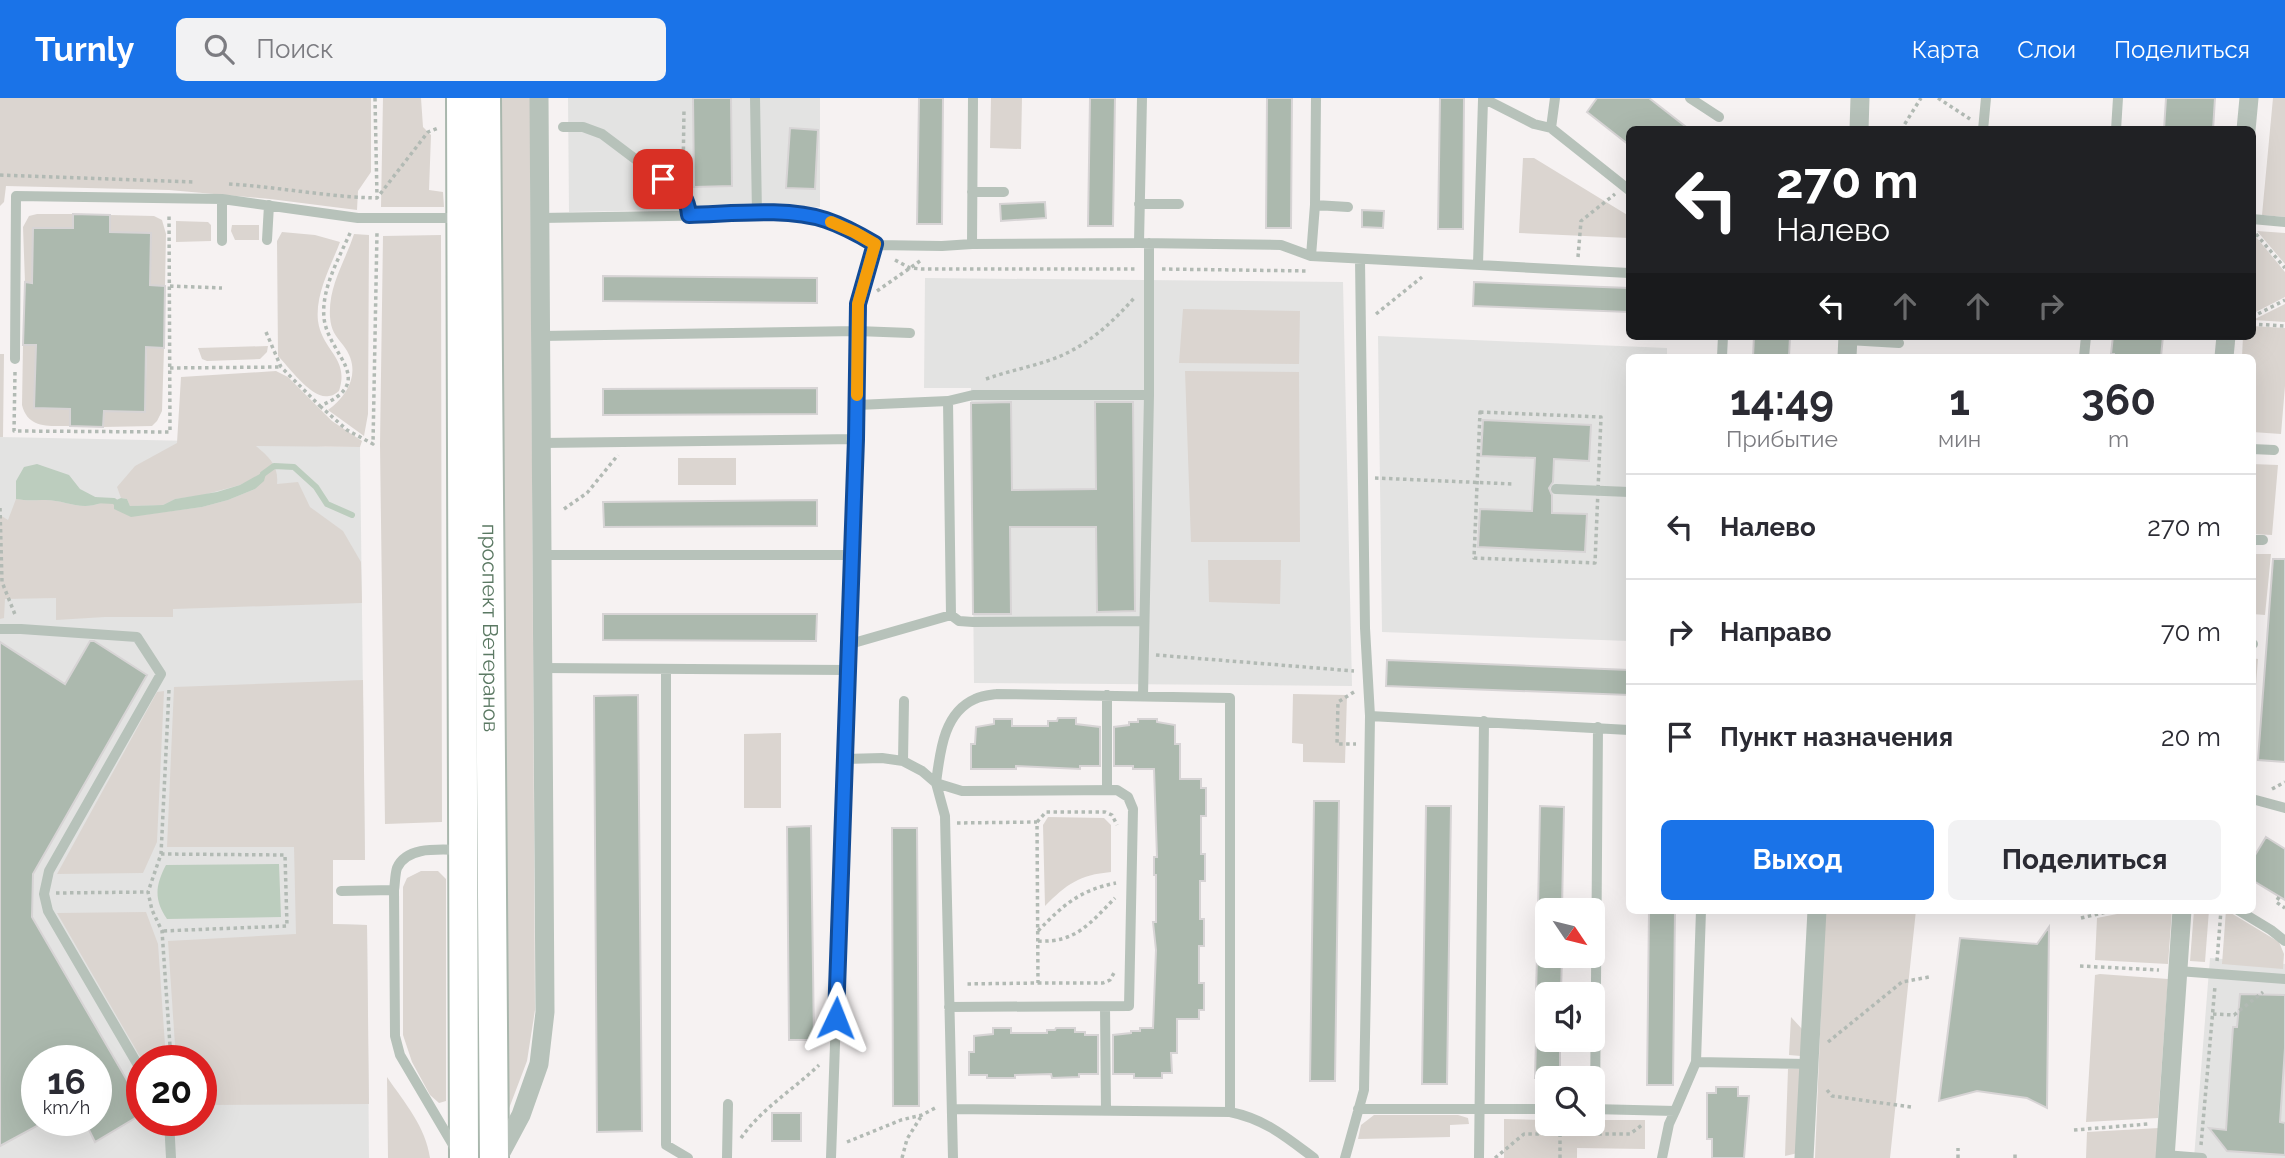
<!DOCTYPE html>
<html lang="ru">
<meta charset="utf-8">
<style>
:root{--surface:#fff;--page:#f2f2f3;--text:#2b2b33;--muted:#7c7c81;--line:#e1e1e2;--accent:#1a73e8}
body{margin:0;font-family:Raleway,sans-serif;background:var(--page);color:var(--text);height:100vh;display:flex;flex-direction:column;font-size:26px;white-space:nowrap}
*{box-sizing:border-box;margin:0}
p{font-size:23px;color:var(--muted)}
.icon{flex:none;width:38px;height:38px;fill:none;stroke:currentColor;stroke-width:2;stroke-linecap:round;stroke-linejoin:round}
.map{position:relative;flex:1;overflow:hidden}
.details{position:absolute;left:1626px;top:256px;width:630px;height:560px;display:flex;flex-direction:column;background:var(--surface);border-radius:10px;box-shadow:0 7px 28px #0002}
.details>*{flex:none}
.banner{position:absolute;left:1626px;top:28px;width:630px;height:214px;border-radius:10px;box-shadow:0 7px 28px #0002;background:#202124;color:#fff;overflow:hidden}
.needle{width:46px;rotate:125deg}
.tools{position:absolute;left:1535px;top:800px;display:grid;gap:14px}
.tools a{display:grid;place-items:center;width:70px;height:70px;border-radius:10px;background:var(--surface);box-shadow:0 7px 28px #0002;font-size:35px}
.speed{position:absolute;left:21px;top:947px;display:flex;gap:14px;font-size:35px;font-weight:700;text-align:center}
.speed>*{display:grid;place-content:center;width:91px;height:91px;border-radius:50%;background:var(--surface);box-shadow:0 7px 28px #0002;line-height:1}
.speed small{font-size:18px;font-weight:400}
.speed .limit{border:10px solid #d22;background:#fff;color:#111}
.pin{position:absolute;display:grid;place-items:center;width:60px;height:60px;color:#fff;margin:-30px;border-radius:14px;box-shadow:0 4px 10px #0006}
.me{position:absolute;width:77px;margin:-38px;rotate:2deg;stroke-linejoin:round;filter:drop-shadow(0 0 5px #0008)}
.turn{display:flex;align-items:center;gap:24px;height:147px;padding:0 35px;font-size:32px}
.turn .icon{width:91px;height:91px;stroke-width:2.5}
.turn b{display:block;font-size:49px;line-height:60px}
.lanes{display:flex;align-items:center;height:66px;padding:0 35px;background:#0003;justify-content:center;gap:35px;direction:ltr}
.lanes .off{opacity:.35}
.eta{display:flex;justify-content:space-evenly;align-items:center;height:119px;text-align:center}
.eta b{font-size:42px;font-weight:700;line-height:49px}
.button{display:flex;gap:14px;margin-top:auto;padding:14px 35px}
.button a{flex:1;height:80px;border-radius:10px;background:var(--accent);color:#fff;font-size:28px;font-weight:700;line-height:80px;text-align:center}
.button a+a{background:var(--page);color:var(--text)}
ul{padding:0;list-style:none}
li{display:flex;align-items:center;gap:21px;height:105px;padding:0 35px;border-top:2px solid var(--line)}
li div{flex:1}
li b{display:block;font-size:26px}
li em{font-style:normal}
header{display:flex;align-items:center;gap:42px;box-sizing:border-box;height:98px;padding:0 35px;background:var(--accent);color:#fff}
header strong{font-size:33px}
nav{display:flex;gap:38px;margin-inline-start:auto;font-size:24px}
.search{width:490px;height:63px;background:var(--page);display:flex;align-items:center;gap:18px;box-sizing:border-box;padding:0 24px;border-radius:10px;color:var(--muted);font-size:26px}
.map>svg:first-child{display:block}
</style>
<header>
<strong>Turnly</strong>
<div class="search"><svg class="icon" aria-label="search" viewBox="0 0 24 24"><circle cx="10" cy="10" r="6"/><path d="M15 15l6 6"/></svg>Поиск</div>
<nav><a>Карта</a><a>Слои</a><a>Поделиться</a></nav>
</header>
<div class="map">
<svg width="2285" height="1060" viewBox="0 0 2285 1060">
<rect width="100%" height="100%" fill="#f6f2f2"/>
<!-- built -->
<path fill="#e3e3e2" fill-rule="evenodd" d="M568,0H820V109L569,114Z
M925,180L1343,184L1352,588L974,585L971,290H924Z
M1378,238L1667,250V259H1629V543L1382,534Z
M0,339L292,345L326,349H360L365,762H333V826L367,827L369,1060H0ZM37,962H96V1022H37ZM142,962H201V1022H142Z
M2210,860L2285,866V1060H2194Z"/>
<!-- green -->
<path fill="#dbd5d0" d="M0,0H371V74L358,93L357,112L270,101L169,92L6,88L4,104L0,108Z
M383,0H421L423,29L431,37L429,92L443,94L444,109H381Z
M496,0H530L535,912L527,963L508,1013L506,1014Z
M991,0H1022L1021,51L990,50Z
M2273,0H2285V119L2262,117Z
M1523,60H1534L1629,118V140L1519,135Z
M37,116H73V130H33L32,185L25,184L23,129L29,118Z
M110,117L154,118L162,122L166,136L165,188L150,187L151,135L110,134Z
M176,123L208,124L211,127V143L176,144Z
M232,127H259V142H235L231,133Z
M2257,133L2285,135V166Z
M282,134L315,137L340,144C331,168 315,196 318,223C322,253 350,260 339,293C336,295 333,298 329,298C312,302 289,269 278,258L277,143Z
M354,136L369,137L368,316L364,338L328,312C350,296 362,271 343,247C335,237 331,232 330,219C328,188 345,164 354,136Z
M441,137L442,724L385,726L380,347L383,138Z
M2252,139L2257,140L2285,174V199L2252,216Z
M2285,206V224L2253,222Z
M1183,211L1300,213L1299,266L1179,265Z
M2252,228L2285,230V288L2281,336L2252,334V259H2242L2243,238H2252Z
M23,247H36L35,310L70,311V328C49,328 28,331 22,307Z
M268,248L267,254L260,261L207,263L202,261L198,250Z
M147,249L164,250L162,313L157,323L152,328L103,329L104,313L145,314Z
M0,256H4L3,339H0Z
M276,273L288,279L332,323L362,343L360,349L256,348C269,359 279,368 277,386L298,384L310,409L343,433L361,464L362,505L173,511V519H105L56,522V500L5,501L4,520L0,521V417L8,422L16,401C27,403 34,402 45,402C65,402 80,413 101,405V402L114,403V411L142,417L202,409L228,402L255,391L263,376L240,387L203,397L175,401L163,407L130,408L127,401L121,400L117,389L135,368L177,345L181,279Z
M1185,273L1299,274L1300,444H1191Z
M678,360H736V387H678Z
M2252,366L2278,367L2272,437L2252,436Z
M2252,456H2271L2265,517L2252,516Z
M1208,462H1281L1280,506L1209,504Z
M2252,560L2258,561L2253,626H2252Z
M363,582L365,762H333V826L367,827L369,1006L201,1007V962H176L168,843L296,836L294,749H167L174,589Z
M164,593L157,744L143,775L57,776L157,594Z
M1293,596L1347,597L1345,665L1303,664V646L1292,645Z
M781,635V710H744V636Z
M1048,719L1104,720L1111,727V774C1079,777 1067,786 1045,808L1043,727Z
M421,773H438L446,781V1003L439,1005L430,997L412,964L403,937V789L407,780Z
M1825,812H1916L1890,1060H1815Z
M2137,812H2172L2168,866L2095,862L2097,820Z
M2194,812H2209L2205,864L2190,863Z
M2226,812L2279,844L2284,856L2283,871L2222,866Z
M146,814L158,846L166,962H142L57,815Z
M2100,876L2168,881L2158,1020L2086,1024L2095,877Z
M1791,919L1802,931L1801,958L1789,957Z
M1788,971H1800L1798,1055L1785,1058Z
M387,979C404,1004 426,1029 430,1060H388Z
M1374,1017H1458L1468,1020L1469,1026L1450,1027V1039L1358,1041L1361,1027Z
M1504,1021L1547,1022V1026H1592L1593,1022H1645V1051L1577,1050V1060H1504Z
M2159,1030L2157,1060H2086L2087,1034Z"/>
<!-- water -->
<path fill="#bccdbe" d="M37,366L69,377L80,391L101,402V405C80,413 65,402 45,402C34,402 27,403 16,401V383L24,369Z
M267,372L264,383L255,391L228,402L202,409L131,419L114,411V403L121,400L127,401L130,408L163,407L175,401L217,394L240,387Z
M279,766L281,819L167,821C154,802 155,788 166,767Z"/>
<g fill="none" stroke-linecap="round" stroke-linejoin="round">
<!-- stream -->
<path stroke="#bccdbe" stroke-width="6" d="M263,376L274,368L294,369L316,389L327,406L352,417
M94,402L114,403L120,408"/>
</g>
<!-- building -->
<path fill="#acb9ae" stroke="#d7d4d5" stroke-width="2" d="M693,0H731L732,88L694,89Z
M919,0H943L942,126H917Z
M1090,0H1115L1113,128H1088Z
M1267,0H1292L1291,130H1266Z
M1440,0H1464L1463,131H1438Z
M1597,0H1649L1690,32H1629V47L1587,14Z
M2166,0H2215L2213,32H2164Z
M790,30L818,32L815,91L786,90Z
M1045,104L1046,120L1001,123L1000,106Z
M1362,112L1384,113L1383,130L1362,129Z
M73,116L110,117V134L151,135L150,187L165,188L164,250L146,249L145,314L104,313L103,329L70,328V311L34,310L36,247H23L25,184L32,185L33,130H73Z
M603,178L817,180V205L603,203Z
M1474,184L1629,190V214L1473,208Z
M1754,238H1790L1789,259H1753Z
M2113,238H2163L2161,259H2114V256H2111Z
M817,290V316L603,317V291Z
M1011,304L1012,392L1096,391L1095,304H1133L1135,513L1097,514L1096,429H1010L1011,516H973L971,305Z
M1483,322L1591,327L1589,363L1554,361L1553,384L1549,390L1552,397V415L1587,416L1585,454L1478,449L1480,411L1532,413L1535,360L1481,358Z
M817,402V428L604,429L603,404Z
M2273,461H2285V664L2258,662Z
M603,516H817L816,543L603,542Z
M90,543H94L147,577L33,776L32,819L142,1008V1016L95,1044L84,1022H96V962H37V1028L0,1048V544L65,586Z
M1387,562L1629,572V597L1386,588Z
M638,597L642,1033L597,1034L594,598Z
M1058,620H1076V626L1100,629V668H1080V671L1016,668V671H971V646H975L976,629L994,626V621H1012V628H1048V623H1057Z
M1138,621H1157V624L1175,627V646H1180V681H1201V690H1206V718H1201V756H1205V783H1200V821H1204V848H1199V885H1204V912H1199V921H1177V955H1171L1172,975H1162V980H1134V976H1113V937L1131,935V933H1140V930H1153L1156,852L1153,824H1156V777H1154V759H1157L1154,671H1133V668H1114V629L1129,627V624H1138Z
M1314,703H1339L1335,983H1310Z
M1426,708H1451L1447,986H1422Z
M1540,708L1564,709L1562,812H1538Z
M811,728L814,942H789L787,729Z
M892,730H917L919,1008H893Z
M2266,739L2285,751V802L2252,782V762Z
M1649,812H1675L1673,987H1647Z
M2049,829L2047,1010L2027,1000L1977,993L1939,1003L1960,840L2037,846Z
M1537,858H1562L1561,896H1536Z
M2240,896L2285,897V950L2280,1024L2285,1025V1057L2227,1053L2209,1030L2226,1032L2233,929H2237Z
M993,930H1011V935H1047V932H1055L1056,930H1075V934H1085V937H1098V976H1079V979L1052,980L1051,976L1015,977V980H987V977H969V954H974V938L993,936Z
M1536,942H1560V980H1535Z
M1716,989H1738V998H1749L1744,1060H1712V1041H1707V995H1716Z
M772,1015H801V1043H772Z"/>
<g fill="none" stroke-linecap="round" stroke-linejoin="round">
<defs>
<g id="secondary">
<path d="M461,0L464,1060"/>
<path id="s1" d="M486,0L494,1060"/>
</g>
</defs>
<!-- secondary casing -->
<use href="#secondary" stroke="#a9b7ad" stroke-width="32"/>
<!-- path -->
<path stroke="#b2bab4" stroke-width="3.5" stroke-dasharray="3.5 3.5" stroke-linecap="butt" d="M375,0L377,99
M1938,0L1970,21
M1901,32L1921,0
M0,77L194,84
M683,80L684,11
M229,86C279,89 328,99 377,100L428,34L438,30
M2256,136L2285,170
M1578,159L1581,123L1615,96
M895,162L910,170L922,171H1137
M1162,171L1309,173
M170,188L222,190
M877,193L920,163
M1376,216L1422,179
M2252,219L2285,202
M2252,226L2285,228
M266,234L281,269L320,308C379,283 328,257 324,220C321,191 339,160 351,133
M170,270L281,269
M15,274L14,333L170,334L169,115
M986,281C1008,273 1031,269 1053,261C1086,249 1112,225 1135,199
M320,308L347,332L373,346L377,134
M1480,314L1601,319L1595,465L1474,460Z
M1375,380L1513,386
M0,410L2,484L16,519
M564,411L587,395L618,357
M1156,557L1354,573
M169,592L161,756L148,794L152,812L162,833L171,962
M1354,594L1338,604L1337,646H1356
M2252,645H2259
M2272,691L2285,684
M1037,724L1046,714H1105L1112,717L1117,727
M957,725L1037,724L1038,885L964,886
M161,756L285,757L287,828L162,833
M56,795L148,794
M2279,799L2276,804L2285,810
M2081,820L2115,812
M1038,833C1063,807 1080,792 1116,785
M1038,843C1076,845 1090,825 1115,800
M2217,863L2221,812
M2080,868L2159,872
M1038,885H1103L1110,882L1114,875
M2213,916L2234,917L2263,894
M1828,944L1902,884L1929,879
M1827,992L1832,998L1911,1009
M2074,1032L2148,1026
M741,1040C762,1010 793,992 819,967
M847,1044L901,1022L922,1017L937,1009
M2201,1047L2215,888
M902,1060L907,1041L922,1017
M1495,1060L1524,1036H1630L1642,1027
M1560,1060V1026
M1958,1060V1050
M2015,1060V1055"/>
<!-- service -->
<path stroke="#b7c2ba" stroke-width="10" d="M755,0L757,116
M1483,0L1534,26L1551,30L1629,92
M1690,0L1719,19
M563,29H583L602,36L683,97L688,104L689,117
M1551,30L1555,0
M1983,32L1986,0
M2116,32L2118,0
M972,94H1004
M1139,106H1179
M1315,107L1348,109
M540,120L794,116L825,121L854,133L875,147L942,148L972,146L1139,145L1281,147L1311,158L1629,175
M2252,121L2285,124
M267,142L269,107
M222,143V101
M1139,145L1142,0
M972,146L973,0
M875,147L858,206L856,341L845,661L882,660L903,663L922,673L936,685L945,718L953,1060
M1311,158L1315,107L1316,0
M1478,166L1483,2
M541,238L857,233L910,235
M1848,242L1899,245
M1722,259L1723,238
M2084,259L2086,238
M15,261L16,98L222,101L358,120H460
M948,303L951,517
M857,307L948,303L973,297H1149
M542,345L856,341
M2252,351L2274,352
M1556,391L1629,394
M2252,442H2263
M542,457H852
M0,531H21L137,539L161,576L49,773L44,796L48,813L142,974
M850,546L951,517L959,523L973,524L1144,523
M2252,546H2253
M543,570L849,572
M666,571V1047L688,1060
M1143,598L1149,297V145
M1370,618L1629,632
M903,663L904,603
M1107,691V597
M2252,701L2285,710
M341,793L394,792
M2238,812L2271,832L2285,843
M2178,873L2285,881
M949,909L1129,908L1133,711L1128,699L1117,692L962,693L936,685C940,655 943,615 975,601C981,598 990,597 997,596L1230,600V1014C1265,1021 1286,1039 1314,1060
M1105,909L1106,1013
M1696,964L1701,812
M952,1011L1230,1014
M1358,1011H1547
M1592,1011L1675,1013L1696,964L1808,966
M1595,1011L1598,629
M169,1022L171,1060
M456,1052L400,957L395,938L394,792C395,786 395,776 397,770C407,747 442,752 463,752
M2165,1057L2202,1060
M727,1060L728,1006
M831,1060L845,661
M1345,1060L1364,992L1366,886L1370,618L1365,530L1360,162
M1479,1060L1484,623
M1662,1060L1669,1026L1675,1013"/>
<!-- minor -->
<path stroke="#b7c2ba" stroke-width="19" d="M1859,32L1860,0
M2246,32L2249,0
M1847,259L1848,238
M2224,259L2226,238
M498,1060L521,1017L539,966L545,914L539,0
M1804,1060L1817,812
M2165,1060L2182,812"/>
<!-- secondary -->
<use href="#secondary" stroke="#fff" stroke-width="28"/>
</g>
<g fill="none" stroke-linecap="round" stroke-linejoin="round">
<defs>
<path id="route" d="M663,81C678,93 687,96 689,117C731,116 786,109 826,122C844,128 860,137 875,146L858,206L856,341L836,920"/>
</defs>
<!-- route casing -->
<use href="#route" stroke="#114b97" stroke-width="18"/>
<!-- route -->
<use href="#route" stroke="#1a73e8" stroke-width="12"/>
<!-- slow -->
<path stroke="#f59e0b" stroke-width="12" d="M831,124L854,134L875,146L858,206L857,297"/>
</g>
<g text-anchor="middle" stroke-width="7" stroke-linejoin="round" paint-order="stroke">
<!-- street labels -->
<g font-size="21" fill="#5b7963" stroke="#fff">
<text dy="7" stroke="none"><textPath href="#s1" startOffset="530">проспект Ветеранов</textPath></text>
</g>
</g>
</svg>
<div class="tools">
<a><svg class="needle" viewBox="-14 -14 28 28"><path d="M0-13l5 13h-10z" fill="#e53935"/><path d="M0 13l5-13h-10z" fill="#7c7c81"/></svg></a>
<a><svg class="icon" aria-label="sound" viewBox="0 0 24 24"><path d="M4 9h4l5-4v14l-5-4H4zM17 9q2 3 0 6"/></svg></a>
<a><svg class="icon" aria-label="search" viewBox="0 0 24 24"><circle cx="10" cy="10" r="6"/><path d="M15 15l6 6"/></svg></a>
</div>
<div class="speed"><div>16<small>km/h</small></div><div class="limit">20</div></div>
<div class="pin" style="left:663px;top:81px;background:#d93025"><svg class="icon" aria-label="arrive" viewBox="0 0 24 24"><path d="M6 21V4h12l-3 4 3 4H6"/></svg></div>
<svg class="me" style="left:836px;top:920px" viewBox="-20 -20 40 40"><path d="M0-17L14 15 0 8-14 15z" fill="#1a73e8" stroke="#fff" stroke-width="4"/></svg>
<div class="banner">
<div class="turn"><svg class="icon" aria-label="left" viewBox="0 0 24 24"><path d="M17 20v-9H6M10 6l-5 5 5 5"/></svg><div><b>270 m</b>Налево</div></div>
<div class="lanes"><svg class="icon" aria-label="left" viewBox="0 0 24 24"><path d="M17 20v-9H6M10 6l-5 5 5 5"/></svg><svg class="icon off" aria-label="ahead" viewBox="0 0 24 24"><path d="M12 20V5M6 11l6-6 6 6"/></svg><svg class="icon off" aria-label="ahead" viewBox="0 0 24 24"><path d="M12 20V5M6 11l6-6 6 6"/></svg><svg class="icon off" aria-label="right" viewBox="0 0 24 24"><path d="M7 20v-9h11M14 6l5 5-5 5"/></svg></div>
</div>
<section class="details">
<div class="eta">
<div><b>14:49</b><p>Прибытие</p></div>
<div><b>1</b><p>мин</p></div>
<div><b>360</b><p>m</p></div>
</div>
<ul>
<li><svg class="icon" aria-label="left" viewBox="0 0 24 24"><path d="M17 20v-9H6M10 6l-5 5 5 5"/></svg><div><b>Налево</b></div><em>270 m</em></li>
<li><svg class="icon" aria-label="right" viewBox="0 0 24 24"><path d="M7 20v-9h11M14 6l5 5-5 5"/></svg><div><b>Направо</b></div><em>70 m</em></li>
<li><svg class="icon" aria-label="arrive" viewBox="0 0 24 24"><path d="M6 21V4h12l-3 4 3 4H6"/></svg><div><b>Пункт назначения</b></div><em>20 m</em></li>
</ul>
<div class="button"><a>Выход</a><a>Поделиться</a></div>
</section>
</div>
